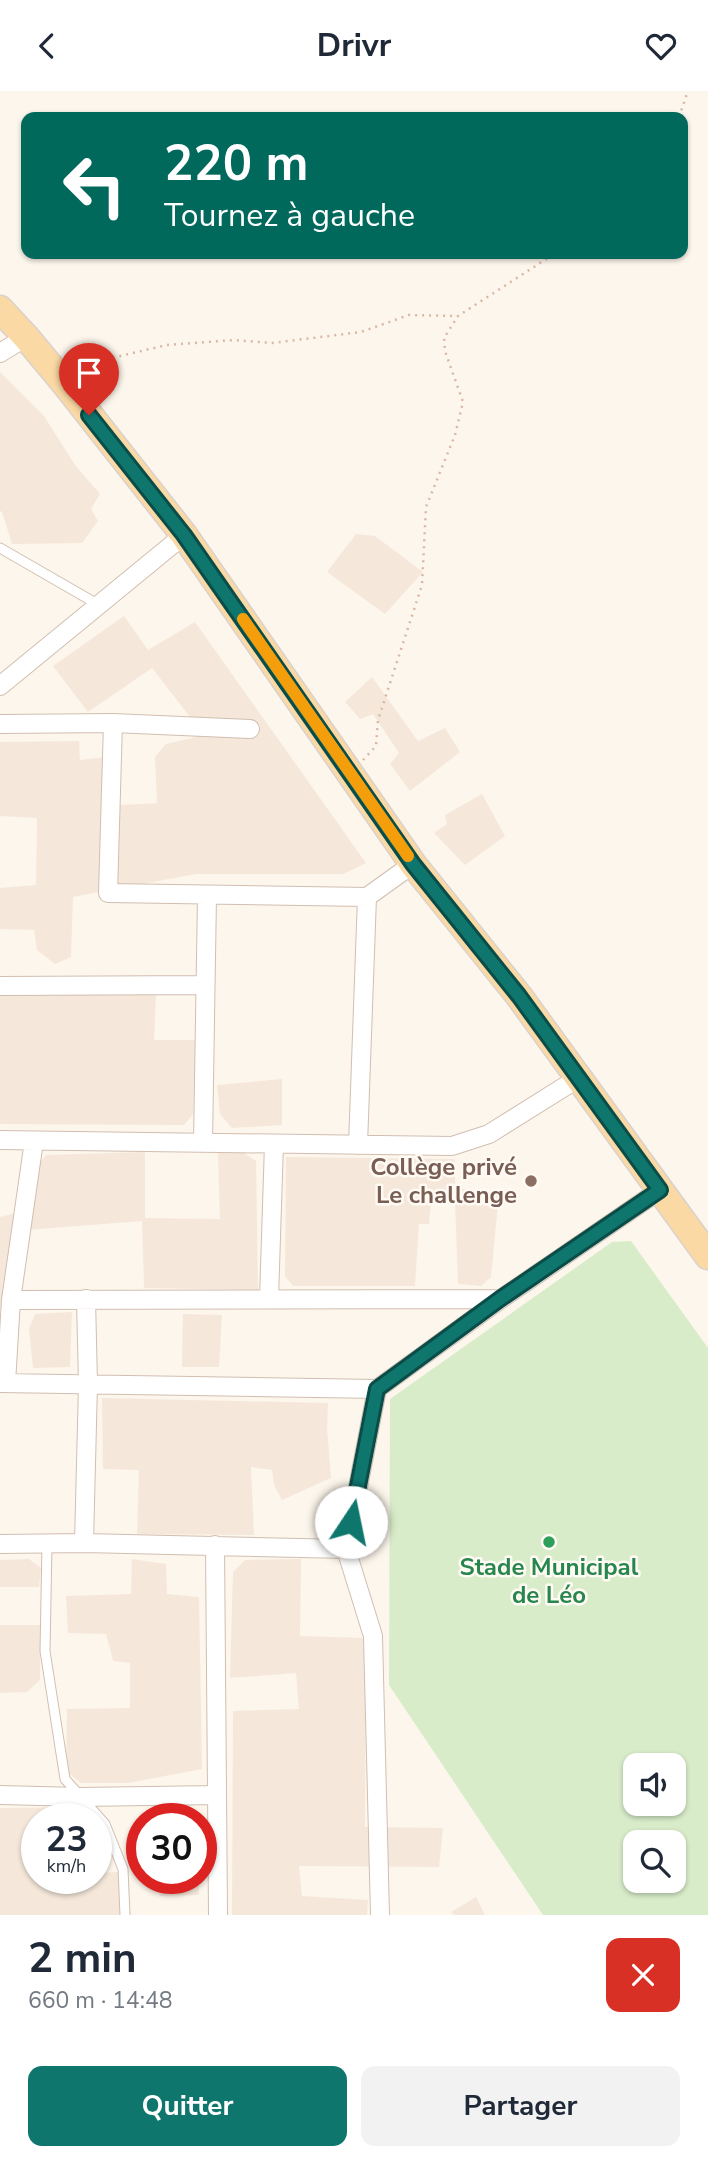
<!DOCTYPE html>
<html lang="fr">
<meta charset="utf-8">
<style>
:root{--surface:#fff;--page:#f2f2f3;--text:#1f2937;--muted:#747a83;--accent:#0f766e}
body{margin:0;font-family:"Nunito Sans",sans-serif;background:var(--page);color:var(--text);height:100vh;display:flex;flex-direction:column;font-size:26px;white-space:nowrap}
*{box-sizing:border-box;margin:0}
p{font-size:23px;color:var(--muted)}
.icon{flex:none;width:38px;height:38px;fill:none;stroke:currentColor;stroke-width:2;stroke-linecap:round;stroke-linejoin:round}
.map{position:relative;height:1824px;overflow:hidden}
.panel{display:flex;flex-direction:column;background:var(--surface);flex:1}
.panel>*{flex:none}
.banner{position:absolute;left:21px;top:21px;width:667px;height:147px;border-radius:14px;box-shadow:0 2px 5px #0004;background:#00695c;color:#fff;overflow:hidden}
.fabs{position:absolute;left:623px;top:1662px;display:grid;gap:14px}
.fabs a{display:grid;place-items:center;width:63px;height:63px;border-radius:14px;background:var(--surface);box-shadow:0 2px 5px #0004;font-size:35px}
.speed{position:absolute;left:21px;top:1712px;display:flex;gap:14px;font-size:35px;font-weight:700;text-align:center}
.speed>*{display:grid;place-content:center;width:91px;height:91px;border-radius:50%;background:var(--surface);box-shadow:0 2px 5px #0004;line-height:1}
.speed small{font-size:18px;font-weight:400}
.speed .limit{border:10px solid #d22;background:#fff;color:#111}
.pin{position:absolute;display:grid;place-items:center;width:60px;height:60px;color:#fff;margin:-72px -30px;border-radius:50% 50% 50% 0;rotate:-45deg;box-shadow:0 0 7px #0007}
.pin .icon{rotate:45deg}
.me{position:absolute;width:77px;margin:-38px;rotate:11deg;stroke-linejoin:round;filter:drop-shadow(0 0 5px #0008)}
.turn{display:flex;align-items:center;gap:24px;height:147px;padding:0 28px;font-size:32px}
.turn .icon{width:91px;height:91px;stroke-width:2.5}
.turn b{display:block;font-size:49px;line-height:60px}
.round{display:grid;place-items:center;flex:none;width:74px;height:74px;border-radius:14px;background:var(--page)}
.head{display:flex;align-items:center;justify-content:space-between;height:119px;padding:0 28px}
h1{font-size:42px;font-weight:700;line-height:52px}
.primary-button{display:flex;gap:14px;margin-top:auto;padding:14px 28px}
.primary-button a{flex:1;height:80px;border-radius:14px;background:var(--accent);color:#fff;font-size:28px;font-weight:700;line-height:80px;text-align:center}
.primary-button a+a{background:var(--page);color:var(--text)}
header{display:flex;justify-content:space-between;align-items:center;height:91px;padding:0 28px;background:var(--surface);font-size:32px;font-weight:700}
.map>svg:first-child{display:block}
</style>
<header><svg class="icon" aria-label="back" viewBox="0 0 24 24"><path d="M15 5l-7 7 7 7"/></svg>Drivr<svg class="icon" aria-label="heart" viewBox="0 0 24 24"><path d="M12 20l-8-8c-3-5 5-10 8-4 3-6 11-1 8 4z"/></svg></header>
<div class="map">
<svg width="708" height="1824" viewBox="0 0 708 1824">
<rect width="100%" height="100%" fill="#fdf6ec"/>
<!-- residential -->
<path fill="#f5e8da" d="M0,281L44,325L75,374L100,403L91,418L98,430L82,452L12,453L2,421L0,420Z
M356,443L375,445L423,481L385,523L327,481Z
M124,525L148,559L195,531L366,772L343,783H196L73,806L71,866L55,873L37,859L34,839L0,838V797L36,794L37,727L0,725V651L79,650L80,669L105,666L104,715L157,712L155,666L166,653L204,644L152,577L88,621L53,575Z
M372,586L418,650L445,637L460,661L410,700L390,673L399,662L373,623L360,628L345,611Z
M482,703L505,745L465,774L434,742L447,733L445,724Z
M0,901L156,903L154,949H196L193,1023L184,1034L0,1033Z
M282,988V1034L232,1037L220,1023L217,994Z
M145,1061V1127L220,1128L218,1062H244L256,1070L258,1199L144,1197L142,1130L14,1140L5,1215L0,1216V1126L34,1118L36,1076L46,1064Z
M286,1066L455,1068V1097L499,1102L491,1186L481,1195L458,1193L455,1111L431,1109L429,1133H419L415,1195H293L285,1185Z
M72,1221L70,1276L33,1277L29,1238L35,1223Z
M183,1223L222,1224L219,1276H182Z
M102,1307L328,1312L327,1337L331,1387L282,1409L274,1394L272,1379L251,1376L254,1444L137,1443L139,1379L103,1378Z
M29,1468L41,1477L39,1496H0V1469Z
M132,1468L166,1473L167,1503L199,1506L202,1678L128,1692H81L66,1680L67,1618L130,1617V1572L113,1570L106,1543L68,1542L66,1505L131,1503Z
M301,1468L300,1545L366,1547L365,1736L443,1737L439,1776L299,1775L302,1805L368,1809L367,1824H232L233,1620L299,1618L296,1582L230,1587L233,1481L245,1469Z
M0,1534H40V1589L27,1601L0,1602Z
M157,1715H187L199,1727H158Z
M85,1716V1727H37V1787H96V1782L120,1781V1824H0V1717Z
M159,1787H199V1804L160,1805Z
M476,1806L485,1824H454L451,1821Z"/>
<!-- green -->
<path fill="#d8ecc9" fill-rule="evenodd" d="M631,1150L708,1257V1824H543L389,1594L390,1308L612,1151ZM635,1675H674V1713H635ZM635,1752H674V1790H635Z"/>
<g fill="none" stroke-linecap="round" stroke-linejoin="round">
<defs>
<path id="service" d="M0,457L99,514
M47,1453L45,1560L65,1688L105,1733L123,1778L125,1824"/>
<path id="minor" d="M0,262L26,246
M0,595L184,444
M113,632L108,802L367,806L413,773
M0,633L113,632L250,638
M0,895L205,894
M0,1049L452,1055L489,1043L580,986
M203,1052L207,805
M358,1054L367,806
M269,1208L274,1053
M11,1209L501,1208
M0,1292L377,1298L501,1208L660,1099
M6,1292L11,1209L34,1050
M377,1298L346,1458L373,1545L380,1824
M84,1452L88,1293L86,1208
M0,1453L84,1452L346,1458
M215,1454L218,1824
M0,1704L80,1706L217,1704"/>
<path id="primary" d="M0,218L26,246L66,294L184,444L413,773L519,905L708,1165"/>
</defs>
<!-- service casing -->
<use href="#service" stroke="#d1beb0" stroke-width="11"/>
<!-- minor casing -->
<use href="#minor" stroke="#d1beb0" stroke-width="20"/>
<!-- primary casing -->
<use href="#primary" stroke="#dad1cd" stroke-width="29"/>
<!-- path -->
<path stroke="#d9b8a5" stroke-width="2.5" stroke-dasharray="2 5" stroke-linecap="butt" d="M679,26L688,0
M82,283L103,269L167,254L234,249L272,252L361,241L409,224L458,225
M363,669L376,655L378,629L422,494L426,416L455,344L463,311L445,260L444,247L458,225L554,163"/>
<!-- service -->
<use href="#service" stroke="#fff" stroke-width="9"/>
<!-- minor -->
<use href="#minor" stroke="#fff" stroke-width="18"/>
<!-- primary -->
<use href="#primary" stroke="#fbd9a5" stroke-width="26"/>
</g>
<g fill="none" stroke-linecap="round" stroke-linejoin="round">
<defs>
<path id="route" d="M89,324L184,444L413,773L519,905L660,1099L500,1208L377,1298L351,1431"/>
</defs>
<!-- route casing -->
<use href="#route" stroke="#0a4d48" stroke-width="18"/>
<!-- route -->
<use href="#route" stroke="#0f766e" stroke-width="12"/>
<!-- slow -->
<path stroke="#f59e0b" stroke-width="12" d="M243,528L408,765"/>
</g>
<!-- markers -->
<circle fill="#8d6e63" stroke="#fffaf3" stroke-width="2.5" cx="531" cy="1090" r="7"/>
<circle fill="#2e9e5b" stroke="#fffaf3" stroke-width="2.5" cx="549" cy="1451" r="7"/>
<g text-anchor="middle" stroke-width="5" stroke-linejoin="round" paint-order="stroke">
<!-- education labels -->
<g font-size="24" font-weight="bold" fill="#785e54" stroke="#fffaf3" text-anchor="end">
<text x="517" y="1084">Collège privé<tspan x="517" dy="28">Le challenge</tspan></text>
</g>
<!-- leisure labels -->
<g font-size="24" font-weight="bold" fill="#27864d" stroke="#fffaf3">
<text x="549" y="1484">Stade Municipal<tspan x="549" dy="28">de Léo</tspan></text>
</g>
</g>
</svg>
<div class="fabs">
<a><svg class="icon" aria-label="sound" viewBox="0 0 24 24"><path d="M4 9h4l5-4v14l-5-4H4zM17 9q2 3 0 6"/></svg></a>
<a><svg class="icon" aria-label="search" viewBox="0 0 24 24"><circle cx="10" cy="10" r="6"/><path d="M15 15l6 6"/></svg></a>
</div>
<div class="speed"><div>23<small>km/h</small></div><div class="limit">30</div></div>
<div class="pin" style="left:89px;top:324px;background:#d93025"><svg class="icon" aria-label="arrive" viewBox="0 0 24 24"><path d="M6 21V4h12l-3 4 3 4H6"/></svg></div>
<svg class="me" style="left:351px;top:1431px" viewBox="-20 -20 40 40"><circle r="19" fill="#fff"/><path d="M0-13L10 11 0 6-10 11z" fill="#0f766e"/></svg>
<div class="banner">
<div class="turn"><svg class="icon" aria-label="left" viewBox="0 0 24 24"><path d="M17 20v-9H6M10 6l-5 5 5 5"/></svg><div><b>220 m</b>Tournez à gauche</div></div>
</div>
</div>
<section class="panel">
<div class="head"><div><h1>2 min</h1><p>660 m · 14:48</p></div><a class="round" style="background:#d93025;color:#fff"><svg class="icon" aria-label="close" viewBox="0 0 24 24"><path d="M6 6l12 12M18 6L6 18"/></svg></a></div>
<div class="primary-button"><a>Quitter</a><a>Partager</a></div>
</section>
